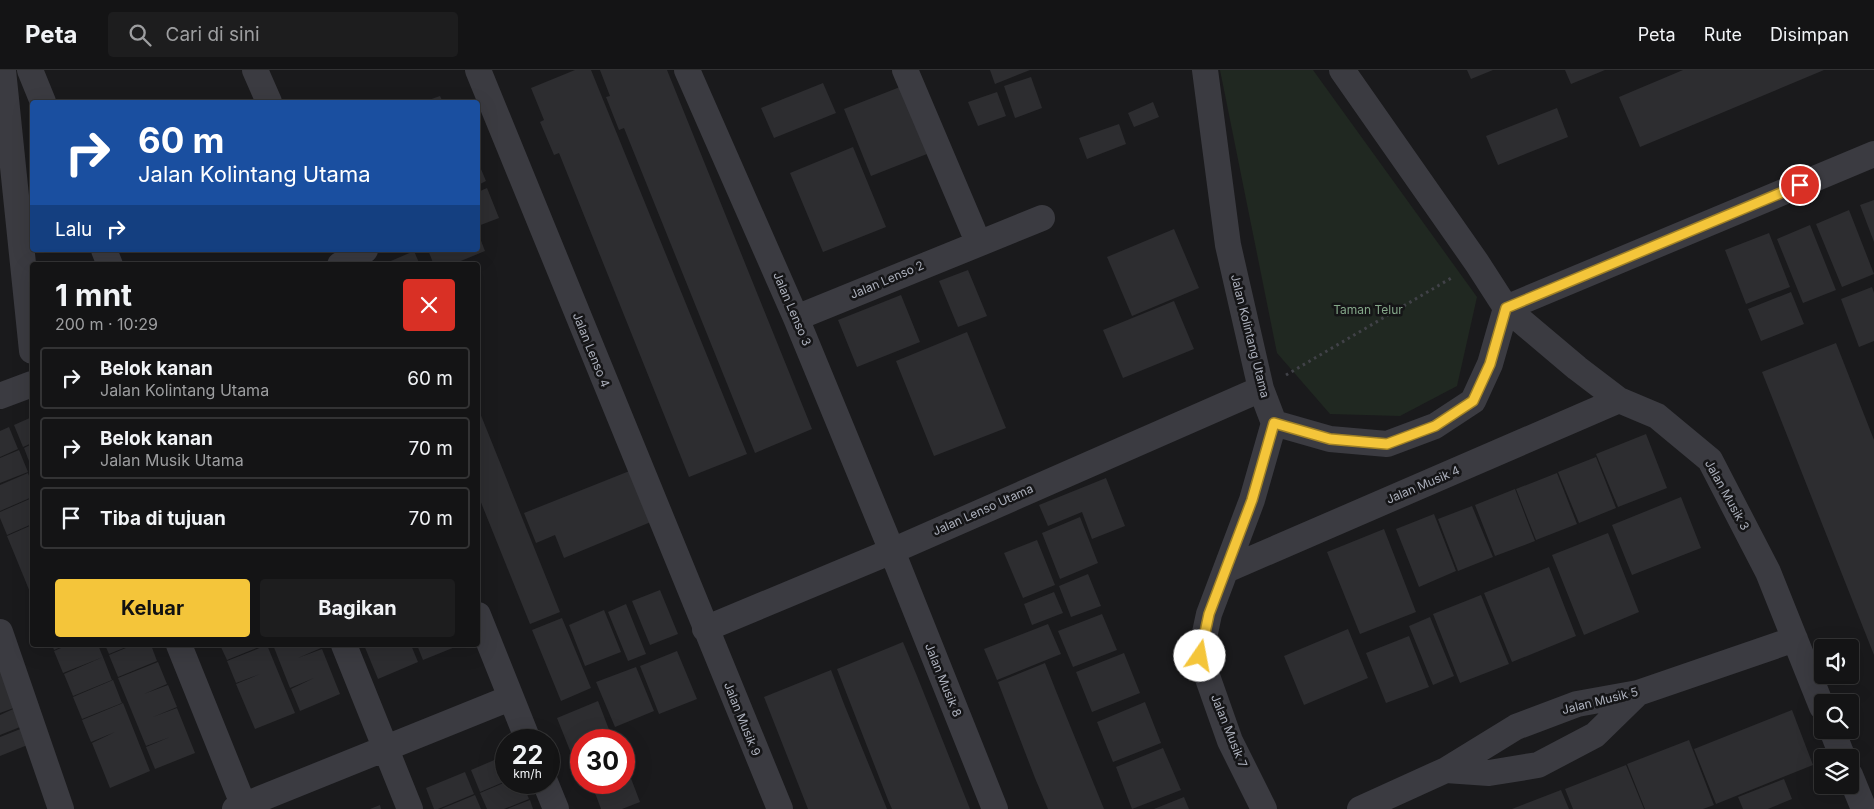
<!DOCTYPE html>
<html lang="id">
<meta charset="utf-8">
<style>
:root{--surface:#141415;--page:#1d1d1e;--text:#f1f3f6;--muted:#9d9ea0;--line:#333334;--accent:#f4c53a}
body{margin:0;font-family:Inter,sans-serif;background:var(--page);color:var(--text);height:100vh;display:flex;flex-direction:column;font-size:19px;white-space:nowrap}
*{box-sizing:border-box;margin:0}
p{font-size:16px;color:var(--muted)}
.icon{flex:none;width:28px;height:28px;fill:none;stroke:currentColor;stroke-width:2;stroke-linecap:round;stroke-linejoin:round}
.map{position:relative;flex:1;overflow:hidden}
.details{position:absolute;left:30px;top:192px;width:450px;height:385px;display:flex;flex-direction:column;background:var(--surface);border-radius:5px;box-shadow:0 5px 20px #0002,0 0 0 1px var(--line)}
.details>*{flex:none}
.hud{position:absolute;left:30px;top:30px;width:450px;height:152px;border-radius:5px;box-shadow:0 5px 20px #0002,0 0 0 1px var(--line);background:#1a4fa0;color:#fff;overflow:hidden}
.fabs{position:absolute;left:1814px;top:569px;display:grid;gap:10px}
.fabs a{display:grid;place-items:center;width:45px;height:45px;border-radius:5px;background:var(--surface);box-shadow:0 5px 20px #0002,0 0 0 1px var(--line);font-size:25px}
.speed{position:absolute;left:495px;top:659px;display:flex;gap:10px;font-size:25px;font-weight:700;text-align:center}
.speed>*{display:grid;place-content:center;width:65px;height:65px;border-radius:50%;background:var(--surface);box-shadow:0 5px 20px #0002,0 0 0 1px var(--line);line-height:1}
.speed small{font-size:12px;font-weight:400}
.speed .limit{border:8px solid #d22;background:#fff;color:#111}
.pin{position:absolute;display:grid;place-items:center;width:42px;height:42px;color:#fff;margin:-21px;border:2px solid #fff;border-radius:50%;box-shadow:0 1px 5px #0007}
.me{position:absolute;width:55px;margin:-28px;rotate:12deg;stroke-linejoin:round;filter:drop-shadow(0 0 4px #0008)}
.turn{display:flex;align-items:center;gap:18px;height:105px;padding:0 25px;font-size:22px}
.turn .icon{width:65px;height:65px;stroke-width:2.5}
.turn b{display:block;font-size:35px;line-height:42px}
.then{display:flex;align-items:center;height:48px;padding:0 25px;background:#0003;gap:10px;font-size:19px}
.round{display:grid;place-items:center;flex:none;width:52px;height:52px;border-radius:5px;background:var(--page)}
.overview{display:flex;align-items:center;justify-content:space-between;height:85px;padding:0 25px}
h1{font-size:30px;font-weight:700;line-height:38px}
.action{display:flex;gap:10px;margin-top:auto;padding:10px 25px}
.action a{flex:1;height:58px;border-radius:5px;background:var(--accent);color:#111;font-size:20px;font-weight:700;line-height:58px;text-align:center}
.action a+a{background:var(--page);color:var(--text)}
ul{padding:0;list-style:none}
li{display:flex;align-items:center;gap:15px;height:62px;margin:0 10px 8px;padding:0 15px;border:2px solid var(--line);border-radius:5px}
li div{flex:1}
li b{display:block;font-size:19px}
li em{font-style:normal}
header{display:flex;align-items:center;gap:30px;box-sizing:border-box;height:70px;padding:0 25px;background:var(--surface);border-bottom:1px solid var(--line)}
header strong{font-size:24px}
nav{display:flex;gap:28px;margin-inline-start:auto;font-size:18px}
.search{width:350px;height:45px;background:var(--page);display:flex;align-items:center;gap:12px;box-sizing:border-box;padding:0 18px;border-radius:5px;color:var(--muted);font-size:19px}
.map>svg:first-child{display:block}
</style>
<header>
<strong>Peta</strong>
<div class="search"><svg class="icon" aria-label="search" viewBox="0 0 24 24"><circle cx="10" cy="10" r="6"/><path d="M15 15l6 6"/></svg>Cari di sini</div>
<nav><a>Peta</a><a>Rute</a><a>Disimpan</a></nav>
</header>
<div class="map">
<svg width="1874" height="739" viewBox="0 0 1874 739">
<rect width="100%" height="100%" fill="#1a1a1c"/>
<!-- green -->
<path fill="#202821" d="M1220,0H1313L1477,227L1457,316L1400,346L1330,344L1277,283Z"/>
<!-- building -->
<path fill="#2d2d30" d="M575,0H591L747,384L689,407L559,83L554,85L540,52L544,50L531,18Z
M600,0H667L812,359L755,383L624,58L619,60L606,27L610,26Z
M990,0H1030L995,14Z
M1467,0H1493L1471,9Z
M1565,0H1605L1571,14Z
M1683,0H1824L1640,77L1619,27Z
M1031,7L1042,38L1015,48L1004,16Z
M823,13L836,43L774,68L761,38Z
M905,15L932,82L871,106L844,39Z
M997,22L1006,46L978,56L968,32Z
M440,26L443,32H423Z
M1153,32L1159,47L1134,57L1128,43Z
M1557,38L1568,67L1498,95L1486,66Z
M1119,54L1126,74L1087,89L1079,68Z
M853,77L886,157L823,182L790,103Z
M478,92L486,111L478,115Z
M487,118L499,148L478,156V122Z
M1874,130V172L1860,135Z
M1849,140L1874,204L1842,217L1816,154Z
M1810,155L1836,220L1803,233L1777,169Z
M1174,159L1199,218L1132,246L1107,187Z
M478,163L485,181L451,195H434L428,180H478Z
M1769,163L1790,217L1746,234L1725,180Z
M414,181L420,195H385L384,194Z
M968,200L987,246L958,257L939,211Z
M1872,217L1874,223V271L1859,277L1841,229Z
M1791,222L1804,254L1761,271L1748,239Z
M901,225L920,272L857,297L838,250Z
M1174,231L1194,279L1123,308L1103,260Z
M967,262L1006,358L934,386L896,291Z
M1836,273L1874,370V585L1762,302Z
M478,338L560,542L530,554L478,425Z
M32,347V373L23,377L14,355Z
M9,357L18,379L0,387V361Z
M1646,364L1667,418L1618,437L1596,384Z
M32,374V399L24,378Z
M19,380L28,402L0,413V388Z
M1596,387L1616,438L1579,453L1558,402Z
M637,398L658,449L564,488L555,465L536,473L524,443Z
M28,403L32,414V427L0,441V415Z
M1557,403L1577,454L1536,470L1516,419Z
M1106,408L1125,456L1092,469L1082,442L1048,456L1039,435Z
M1515,419L1535,471L1495,486L1475,435Z
M1681,427L1701,478L1632,505L1612,455Z
M32,428V454L7,465L0,448V442Z
M1472,436L1493,487L1458,501L1438,449Z
M1434,444L1456,501L1419,517L1396,459Z
M1080,447L1098,493L1060,509L1042,463Z
M32,455V527L7,466Z
M1384,459L1416,542L1360,564L1327,482Z
M1608,463L1639,542L1584,565L1552,485Z
M1037,470L1055,515L1023,528L1004,483Z
M1549,497L1576,566L1512,592L1484,523Z
M1088,504L1101,536L1071,547L1059,516Z
M660,520L678,564L650,575L632,531Z
M1054,522L1063,543L1032,555L1024,534Z
M1481,525L1509,594L1460,613L1433,544Z
M626,534L646,584L628,591L608,542Z
M604,540L621,582L585,596L569,555Z
M1102,544L1117,580L1073,597L1058,561Z
M1430,547L1454,606L1433,615L1409,556Z
M562,548L591,618L561,631L532,560Z
M1048,554L1061,584L997,610L984,579Z
M1348,559L1368,608L1304,635L1284,586Z
M1409,566L1429,617L1386,633L1366,583Z
M903,572L917,606L970,739H892L888,730L837,599Z
M52,575H65L54,580Z
M68,575H98L103,587L63,603L54,581Z
M105,575H131L109,584Z
M133,575H151L157,591L118,607L109,585Z
M220,575H264L227,590Z
M267,575L295,643L255,659L236,614L260,604L236,613L227,591Z
M273,575H320L321,578L298,588L322,579L340,624L300,641L291,619L314,608L290,618Z
M364,575H411L418,592L378,609Z
M417,575H460L423,590Z
M677,581L697,629L659,644L640,596Z
M1124,583L1140,623L1092,642L1076,602Z
M103,587L112,610L73,626L64,604Z
M158,592L167,614L144,624L168,615L177,637L153,647L177,638L195,683L155,699L146,677L170,667L146,676L118,608Z
M1045,593L1056,621L1104,739H1048L1035,708L998,612Z
M636,597L654,641L615,657L596,612Z
M831,600L844,634L887,739H808L764,627Z
M0,601L19,636L0,643Z
M113,610L122,633L82,649L73,627Z
M598,631L613,670H581V708L557,648Z
M1145,632L1161,673L1113,692L1097,652Z
M123,633L150,701L110,718L92,673L115,662L91,672L82,650Z
M22,635L30,653L0,665V645Z
M1792,640L1813,695L1716,734L1694,679Z
M23,658L30,674L0,686V667Z
M1689,670L1714,735L1703,739H1645L1627,694Z
M1163,678L1181,720L1132,739L1116,697Z
M506,685V711L480,722L471,700Z
M1626,695L1644,739H1573L1565,719Z
M627,698L640,732L622,739H601L591,712H624V699Z
M465,702L474,724L438,739H434L426,718Z
M1784,709L1792,729L1768,739H1743L1738,727Z
M506,712H522L529,729L504,739H487L480,723Z
M1561,720L1569,739H1512Z
M475,725L481,739H441Z
M1184,727L1189,739H1154Z
M530,730L533,739H507Z
M380,735L381,739H370Z"/>
<g fill="none" stroke-linecap="round" stroke-linejoin="round">
<!-- path -->
<path stroke="#414248" stroke-width="3" stroke-dasharray="2.5 4" stroke-linecap="butt" d="M1286,305L1453,207"/>
<!-- street -->
<path stroke="#3b3b41" stroke-width="26" d="M3,0L32,281
M30,0L43,32
M255,0L269,32
M478,0L780,739
M687,0L796,248L892,481L995,739
M905,0L978,172
M1205,0L1228,175L1261,319L1274,353L1330,369L1387,374L1435,356L1473,331L1490,294L1506,238
M1342,0L1477,193L1506,238L1577,298L1619,330L1657,346L1710,390L1768,502L1822,637
M104,180L110,195
M340,195L365,180
M1506,238L1874,84
M796,248L1042,148
M0,326L32,314
M1226,500L1619,330
M478,545L528,670
M705,559L892,481L1261,319
M0,562L61,739
M179,575L245,739
M344,575L410,739
M1832,660L1843,688
M1446,700L1489,703L1538,695L1595,665L1638,623
M1850,705L1864,739
M545,712L556,739
M235,739L510,628
M1264,739L1230,671L1200,586L1209,544L1252,430L1274,353
M1360,739L1446,700L1516,657L1577,634L1638,623L1795,569"/>
</g>
<g fill="none" stroke-linecap="round" stroke-linejoin="round">
<defs>
<path id="route" d="M1200,586L1209,544L1252,430L1274,353L1330,369L1387,374L1435,356L1473,331L1490,294L1506,238L1800,115"/>
</defs>
<!-- route casing -->
<use href="#route" stroke="#9f8026" stroke-width="12"/>
<!-- route -->
<use href="#route" stroke="#f4c53a" stroke-width="9"/>
</g>
<g text-anchor="middle" stroke-width="5" stroke-linejoin="round" paint-order="stroke">
<!-- street labels -->
<g font-size="12" fill="#acb0bc" stroke="#151517">
<text transform="translate(887 210) rotate(-23)" y="4">Jalan Lenso 2</text>
<text transform="translate(792 239) rotate(67)" y="4">Jalan Lenso 3</text>
<text transform="translate(1250 266) rotate(76)" y="4">Jalan Kolintang Utama</text>
<text transform="translate(591 280) rotate(68)" y="4">Jalan Lenso 4</text>
<text transform="translate(1423 415) rotate(-23)" y="4">Jalan Musik 4</text>
<text transform="translate(1727 425) rotate(61)" y="4">Jalan Musik 3</text>
<text transform="translate(983 440) rotate(-24)" y="4">Jalan Lenso Utama</text>
<text transform="translate(943 610) rotate(68)" y="4">Jalan Musik 8</text>
<text transform="translate(1600 631) rotate(-14)" y="4">Jalan Musik 5</text>
<text transform="translate(742 649) rotate(68)" y="4">Jalan Musik 9</text>
<text transform="translate(1229 661) rotate(68)" y="4">Jalan Musik 7</text>
</g>
<!-- park labels -->
<g font-size="12" fill="#84a789" stroke="#151517">
<text x="1368" y="244">Taman Telur</text>
</g>
</g>
</svg>
<div class="fabs">
<a><svg class="icon" aria-label="sound" viewBox="0 0 24 24"><path d="M4 9h4l5-4v14l-5-4H4zM17 9q2 3 0 6"/></svg></a>
<a><svg class="icon" aria-label="search" viewBox="0 0 24 24"><circle cx="10" cy="10" r="6"/><path d="M15 15l6 6"/></svg></a>
<a><svg class="icon" aria-label="layers" viewBox="0 0 24 24"><path d="M12 4l9 5-9 5-9-5zM3 14l9 5 9-5"/></svg></a>
</div>
<div class="speed"><div>22<small>km/h</small></div><div class="limit">30</div></div>
<div class="pin" style="left:1800px;top:115px;background:#d93025"><svg class="icon" aria-label="arrive" viewBox="0 0 24 24"><path d="M6 21V4h12l-3 4 3 4H6"/></svg></div>
<svg class="me" style="left:1200px;top:586px" viewBox="-20 -20 40 40"><circle r="19" fill="#fff"/><path d="M0-13L10 11 0 6-10 11z" fill="#f4c53a"/></svg>
<div class="hud">
<div class="turn"><svg class="icon" aria-label="right" viewBox="0 0 24 24"><path d="M7 20v-9h11M14 6l5 5-5 5"/></svg><div><b>60 m</b>Jalan Kolintang Utama</div></div>
<div class="then">Lalu<svg class="icon" aria-label="right" viewBox="0 0 24 24"><path d="M7 20v-9h11M14 6l5 5-5 5"/></svg></div>
</div>
<section class="details">
<div class="overview"><div><h1>1 mnt</h1><p>200 m · 10:29</p></div><a class="round" style="background:#d93025;color:#fff"><svg class="icon" aria-label="close" viewBox="0 0 24 24"><path d="M6 6l12 12M18 6L6 18"/></svg></a></div>
<ul>
<li><svg class="icon" aria-label="right" viewBox="0 0 24 24"><path d="M7 20v-9h11M14 6l5 5-5 5"/></svg><div><b>Belok kanan</b><p>Jalan Kolintang Utama</p></div><em>60 m</em></li>
<li><svg class="icon" aria-label="right" viewBox="0 0 24 24"><path d="M7 20v-9h11M14 6l5 5-5 5"/></svg><div><b>Belok kanan</b><p>Jalan Musik Utama</p></div><em>70 m</em></li>
<li><svg class="icon" aria-label="arrive" viewBox="0 0 24 24"><path d="M6 21V4h12l-3 4 3 4H6"/></svg><div><b>Tiba di tujuan</b></div><em>70 m</em></li>
</ul>
<div class="action"><a>Keluar</a><a>Bagikan</a></div>
</section>
</div>
